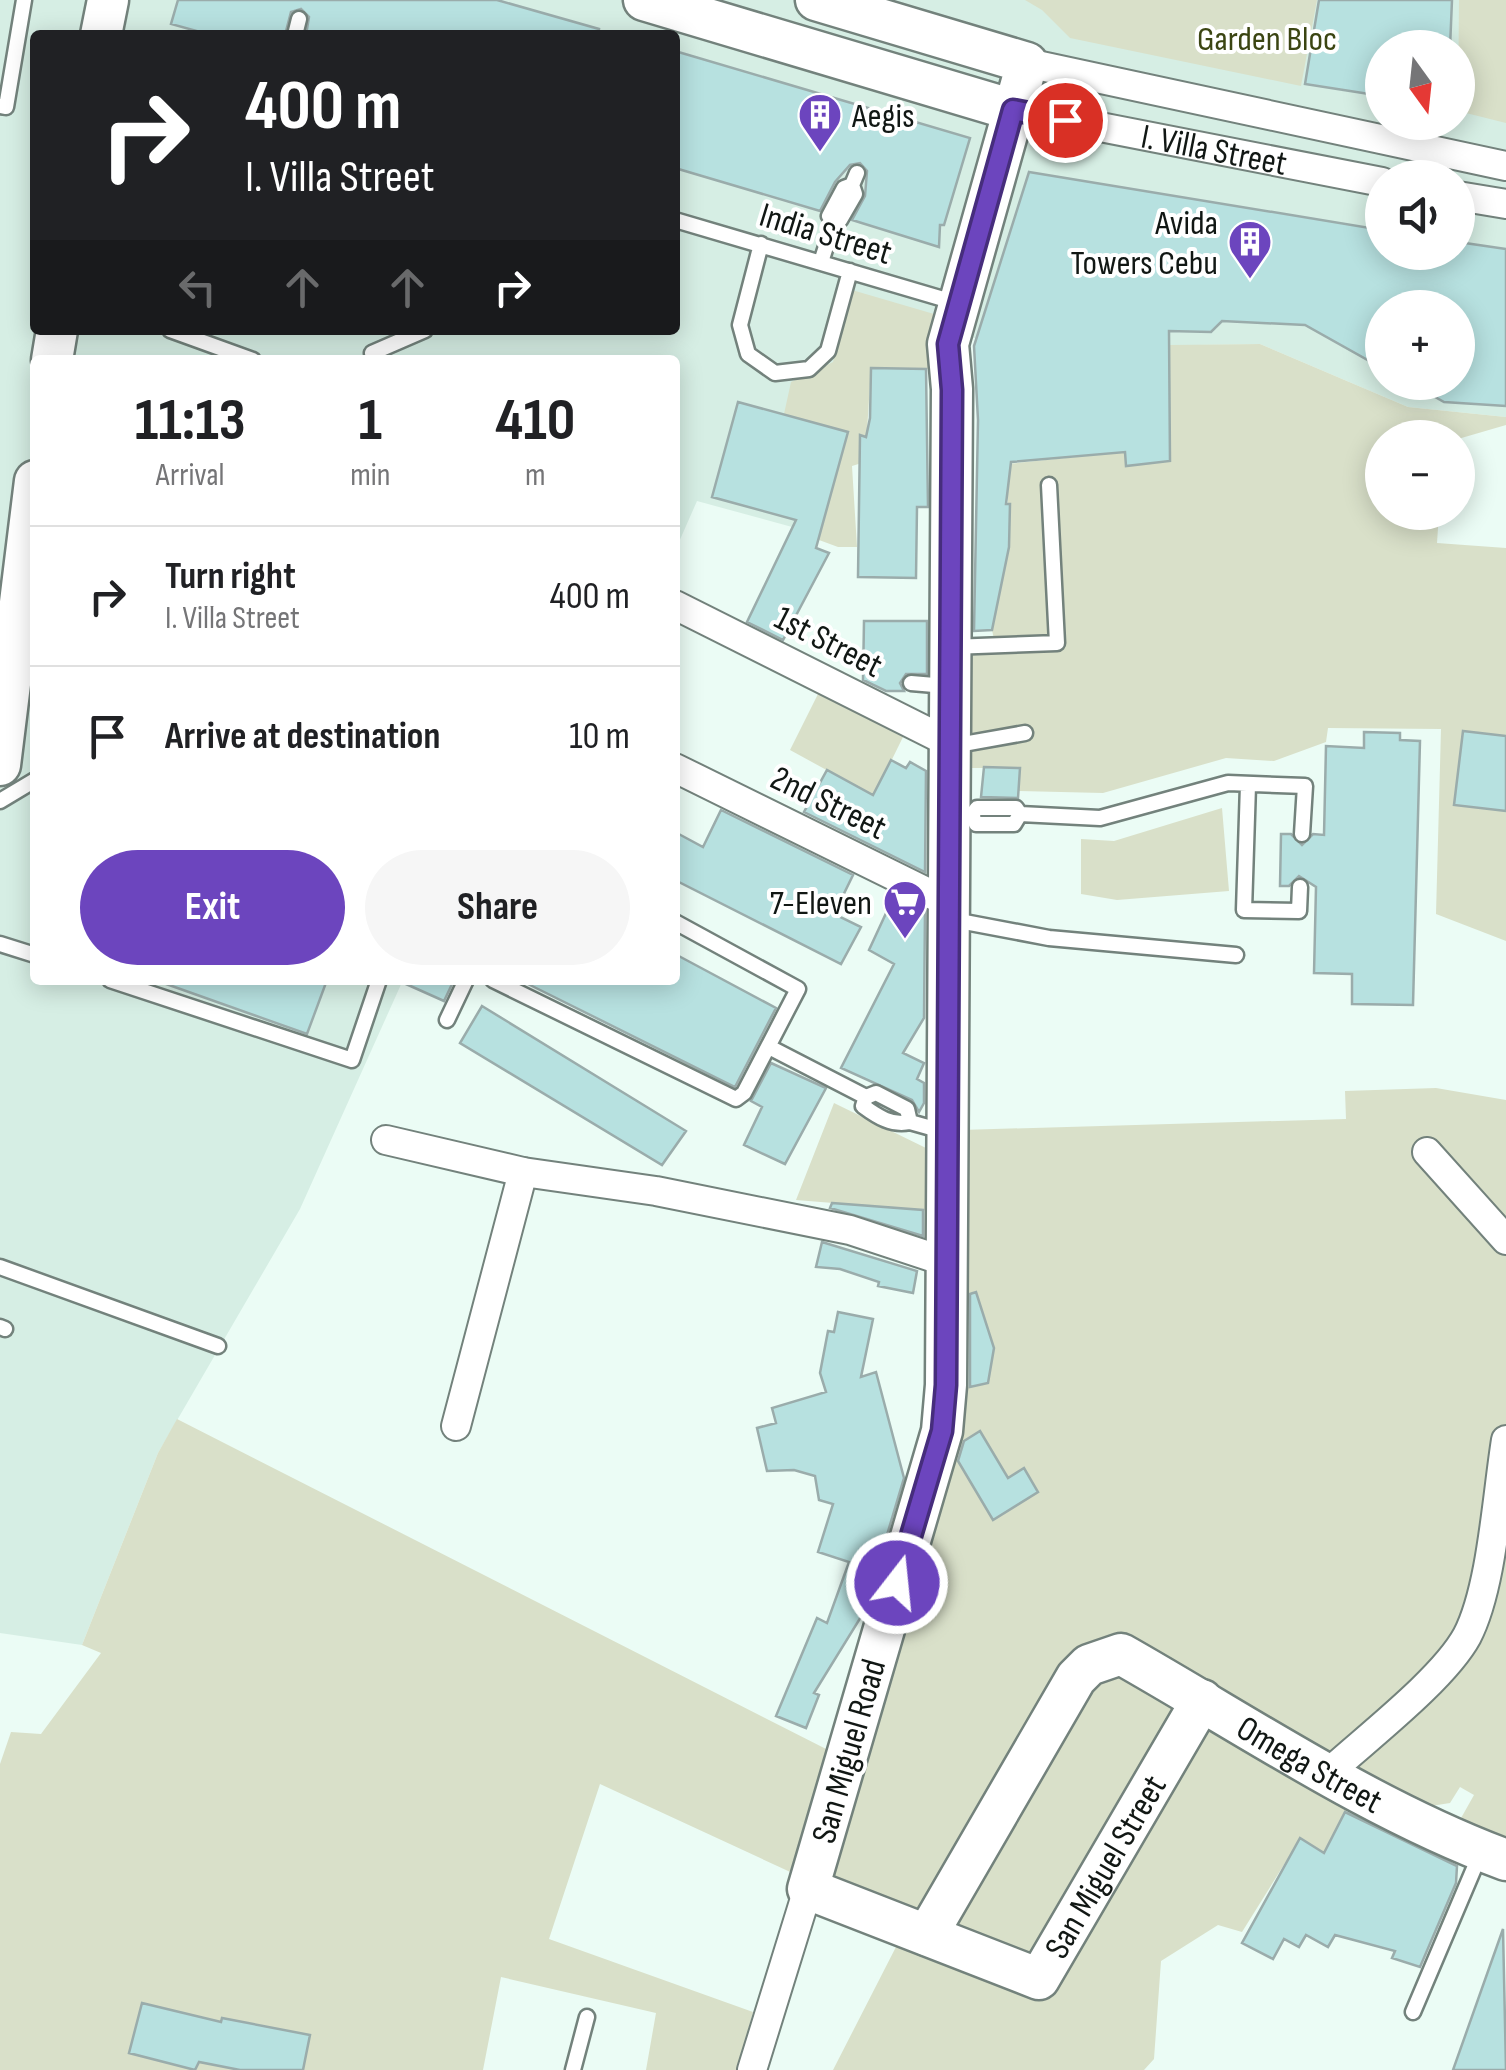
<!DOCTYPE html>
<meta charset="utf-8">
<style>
:root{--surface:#fff;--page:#f6f6f6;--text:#202124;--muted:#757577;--line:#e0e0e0;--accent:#6c45be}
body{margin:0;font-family:"Sofia Sans Condensed",sans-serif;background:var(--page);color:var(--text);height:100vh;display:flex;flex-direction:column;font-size:38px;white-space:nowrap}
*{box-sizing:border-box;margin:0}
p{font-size:32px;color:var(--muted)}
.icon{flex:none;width:55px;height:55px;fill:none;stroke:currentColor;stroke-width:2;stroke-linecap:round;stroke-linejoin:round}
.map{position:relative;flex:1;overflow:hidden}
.sheet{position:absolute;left:30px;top:355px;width:650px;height:630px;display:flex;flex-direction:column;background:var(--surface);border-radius:10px;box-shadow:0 5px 25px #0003}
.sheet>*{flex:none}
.hud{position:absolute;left:30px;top:30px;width:650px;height:305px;border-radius:10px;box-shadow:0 5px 25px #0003;background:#202124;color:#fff;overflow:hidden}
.needle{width:65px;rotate:165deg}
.controls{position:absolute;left:1365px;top:30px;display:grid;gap:20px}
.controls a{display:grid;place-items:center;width:110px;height:110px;border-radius:50%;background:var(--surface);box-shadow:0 5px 25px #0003;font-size:50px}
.pin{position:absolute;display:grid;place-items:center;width:85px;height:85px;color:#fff;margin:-42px;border:5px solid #fff;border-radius:50%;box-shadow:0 2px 10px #0007}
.me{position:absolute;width:110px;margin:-55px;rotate:16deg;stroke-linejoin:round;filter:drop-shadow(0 0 8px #0008)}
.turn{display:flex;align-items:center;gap:35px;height:210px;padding:0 50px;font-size:45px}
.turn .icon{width:130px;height:130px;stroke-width:2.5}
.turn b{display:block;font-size:70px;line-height:85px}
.lanes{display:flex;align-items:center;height:95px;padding:0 50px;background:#0003;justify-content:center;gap:50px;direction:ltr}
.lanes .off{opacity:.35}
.eta{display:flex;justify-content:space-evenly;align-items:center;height:170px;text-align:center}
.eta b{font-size:60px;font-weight:700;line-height:70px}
.primary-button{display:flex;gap:20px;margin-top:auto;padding:20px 50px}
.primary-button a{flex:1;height:115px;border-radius:60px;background:var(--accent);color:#fff;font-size:40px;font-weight:700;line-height:115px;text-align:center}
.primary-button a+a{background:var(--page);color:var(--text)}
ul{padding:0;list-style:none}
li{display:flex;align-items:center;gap:30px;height:140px;padding:0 50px;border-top:2px solid var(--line)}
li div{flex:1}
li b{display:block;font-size:38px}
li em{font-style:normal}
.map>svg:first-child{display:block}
</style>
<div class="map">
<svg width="1506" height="2070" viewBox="0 0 1506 2070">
<rect width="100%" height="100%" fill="#ebfcf5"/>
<!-- built -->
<path fill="#d6eee4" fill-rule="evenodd" d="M0,0H1506V417L1408,407L1260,344L1008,348L882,311L825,536L697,501L675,551V360H35V980H403L300,1209L158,1453L82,1645L0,1633ZM35,35H675V330H35ZM1382,48H1458V122H1382ZM1382,178H1458V252H1382ZM1382,308H1458V382H1382Z"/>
<!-- green -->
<path fill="#d9e0c9" d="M1025,0H1317L1301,86L1070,38L1042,10Z
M1459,0H1506V123L1458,111Z
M852,290L934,314L936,369L871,368L865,462L852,466L857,547H838L792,530L822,527L848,433L784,414L791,382L833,362Z
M1260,344L1408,407L1506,417V425L1458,439L1382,438V512L1439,513L1437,543L1506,548V941L1436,914L1441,729L1328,728L1326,742L1274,761L1226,758L1103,793L1019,791V768H964V655L997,653L992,630L1009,546L1007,464L1125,452L1126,465L1169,345Z
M819,692L903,737L874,796L790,750Z
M1222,808L1229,891L1117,900L1081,894V839L1114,841Z
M1436,1088L1506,1100V1851L1456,1827L1474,1795L1460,1787L1450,1803L1412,1809L1348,1808L1336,1829V1862L1300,1839L1242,1932L1218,1925L1161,1961L1154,2059L1144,2070H833L898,1943L842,1886L825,1861L959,1389L988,1382L994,1348L977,1293L954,1299L961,1130L1346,1119L1345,1091Z
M834,1103L928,1149L932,1211L796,1200Z
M177,1419L832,1752L799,1876L600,1784L549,1939L753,2012L737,2070H646L656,2013L501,1977L483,2070H0V1764L11,1732L41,1734L101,1653L82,1645L158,1453Z"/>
<!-- building -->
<path fill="#b7e1e0" stroke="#9aacab" stroke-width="2.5" d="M178,0H497L599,29L598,35H306L309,17L301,9L291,12L285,35H211L171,24Z
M1319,0H1452L1450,48H1382V96L1305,84Z
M675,51L970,138L944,225H940L939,247L852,220L865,196L867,171L860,163L850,165L835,182L820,211L675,168Z
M1029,172L1382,230V252H1458V242L1506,249V406L1444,402L1409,382H1458V308H1382V368L1305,325L1222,321L1211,332L1169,331L1170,461L1126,466L1125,452L1011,462L1006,504H1010L1009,547L992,630L974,631L978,420L974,346Z
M871,368L926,369L928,507H917L916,578L858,577L860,435L866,437L870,418Z
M738,402L848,432L816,548L829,553L783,640L747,622L796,520L712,497Z
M864,621H927V674H906L900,683L904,691H886L863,680Z
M1463,731L1506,736V811L1454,805Z
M1364,732L1400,733V740L1420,741L1413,1005L1352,1004V974L1314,973L1316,887L1299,876L1289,886H1280L1281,834H1291L1302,845L1313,834L1324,835L1326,746L1364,748Z
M891,760L906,768L910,762L926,771L925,872L804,812L827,770L873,795Z
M984,767L1020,768L1018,798L981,797Z
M721,810L853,875L834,914L861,927L841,964L675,880V832L703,847Z
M894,896L925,911L924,1018L903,1053L924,1063L917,1079L924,1083V1103L919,1112L912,1100L841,1068L894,964L869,950Z
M675,954L776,1008L735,1087L520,980H675Z
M155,980H327L307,1034Z
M397,980H454L444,1001Z
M482,1006L686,1131L662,1165L460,1043Z
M771,1063L826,1088L785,1164L744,1145L762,1107L751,1101Z
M832,1203L923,1210V1236L830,1208Z
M822,1242L917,1271L913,1293L878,1286L879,1282L840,1269L816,1267Z
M976,1292L994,1348L988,1383L970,1387V1294Z
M838,1312L873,1319L861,1377L876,1372L904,1478L864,1612L814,1693L819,1695L806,1728L776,1716L817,1618L827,1623L849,1562L818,1552L833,1504L819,1500L815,1476L794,1470L767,1471L757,1428L776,1423L772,1408L826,1392L820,1373L828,1331L834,1332Z
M980,1431L1008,1478L1024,1468L1038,1492L993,1520L958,1461L964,1441Z
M1345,1812L1457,1866L1456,1883L1420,1967L1392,1958L1395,1951L1335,1935L1328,1947L1306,1935L1299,1947L1284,1939L1273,1959L1242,1943L1300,1838L1324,1853Z
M1503,1929L1506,2070H1453Z
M142,2003L221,2022L222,2018L310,2035L303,2070H240L199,2062L195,2070L129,2053Z"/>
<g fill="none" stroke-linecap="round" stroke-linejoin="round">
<defs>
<path id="lane" d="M295,35L299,19
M0,106L6,107L24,0
M675,220L957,303
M834,222L840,220L855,194L852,185L857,173
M761,244L740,325L748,354L775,373L809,369L828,351L850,271
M821,262L834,222L829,216L844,188L852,185
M170,330L253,360
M372,353L425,330
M951,647L1057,643L1049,485
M911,683L946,686
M952,746L1025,733
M1248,785L1244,910L1299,911L1300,887
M0,801L35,780
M972,815L976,824H1014L1020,814
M950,816L972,815L977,808H1016L1020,814L1100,818L1228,783L1305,786L1302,834
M954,920L1049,938L1236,955
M0,944L35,955
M110,980L352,1060L379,980
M493,980L736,1099L744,1093L798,989L675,922
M447,1020L466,980
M769,1047L866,1097
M910,1122C892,1126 878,1117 863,1106L866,1097L876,1093L907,1109L910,1122L942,1131
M0,1267L218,1346
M0,1327L5,1329
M1413,2012L1481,1852
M573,2070L587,2017"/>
<g id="street">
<path d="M1027,63L1506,166"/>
<path id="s1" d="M1013,110L1382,182"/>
<path d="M1458,196L1506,204"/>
<path d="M675,605L950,743"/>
<path d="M675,768L949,903"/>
<path d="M386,1140L523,1172L656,1191L850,1230L947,1262"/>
<path d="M1427,1152L1506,1240"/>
<path d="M456,1426L523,1172"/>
<path d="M1325,1776C1364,1740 1443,1680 1467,1636C1492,1588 1497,1496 1506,1440"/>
<path d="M752,2070L808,1889"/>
</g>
<g id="secondary">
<path d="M644,0L1013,110"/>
<path id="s2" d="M816,0L1027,63L948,344L952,389L946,1385L942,1431L808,1889L1039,1979L1202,1700"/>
<path d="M101,35L108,0"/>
<path d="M52,360L57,330"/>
<path d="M0,765L35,481"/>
<path id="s3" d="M927,1935L1076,1678L1089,1665L1121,1654C1248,1726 1369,1809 1506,1860"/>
</g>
</defs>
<!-- lane casing -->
<use href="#lane" stroke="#73827c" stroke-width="19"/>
<!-- street casing -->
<use href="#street" stroke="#73827c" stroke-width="32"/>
<!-- secondary casing -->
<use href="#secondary" stroke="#73827c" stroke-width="45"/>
<!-- lane -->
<use href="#lane" stroke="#fff" stroke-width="14"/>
<!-- street -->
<use href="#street" stroke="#fff" stroke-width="28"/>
<!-- secondary -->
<use href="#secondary" stroke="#fff" stroke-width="40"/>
</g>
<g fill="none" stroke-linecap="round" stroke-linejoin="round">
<defs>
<path id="route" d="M897,1583L942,1431L946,1385L952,390L948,344L1013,110L1065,120"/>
</defs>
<!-- route casing -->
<use href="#route" stroke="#462d7c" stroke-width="25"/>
<!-- route -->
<use href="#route" stroke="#6c45be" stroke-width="18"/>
</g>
<!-- icons -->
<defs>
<symbol id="building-pin" viewBox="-11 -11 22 30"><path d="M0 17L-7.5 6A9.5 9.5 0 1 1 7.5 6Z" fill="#6c45be" stroke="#fff"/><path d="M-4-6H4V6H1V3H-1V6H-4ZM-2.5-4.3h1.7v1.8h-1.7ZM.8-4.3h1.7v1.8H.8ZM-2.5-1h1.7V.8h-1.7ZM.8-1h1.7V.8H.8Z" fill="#fff"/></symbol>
<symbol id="supermarket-pin" viewBox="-11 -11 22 30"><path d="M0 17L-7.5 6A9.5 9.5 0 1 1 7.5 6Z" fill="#6c45be" stroke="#fff"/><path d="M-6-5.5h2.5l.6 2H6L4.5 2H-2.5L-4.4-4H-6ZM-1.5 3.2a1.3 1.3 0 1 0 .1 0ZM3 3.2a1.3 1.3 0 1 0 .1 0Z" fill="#fff"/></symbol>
</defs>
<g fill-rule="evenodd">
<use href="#building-pin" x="795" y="90" width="50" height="68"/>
<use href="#building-pin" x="1225" y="217" width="50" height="68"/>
<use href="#supermarket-pin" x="880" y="877" width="50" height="68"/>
</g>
<g text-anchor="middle" stroke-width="8" stroke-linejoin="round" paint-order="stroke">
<!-- park labels -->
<g font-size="35" fill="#3b4512" stroke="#fff">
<text x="1267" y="50">Garden Bloc</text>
</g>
<!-- poi labels -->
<g font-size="35" fill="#111714" stroke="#fff" text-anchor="end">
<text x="852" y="127" text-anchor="start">Aegis</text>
<text x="1218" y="234">Avida<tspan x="1218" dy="40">Towers Cebu</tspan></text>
<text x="872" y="914">7-Eleven</text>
</g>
<!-- street labels -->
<g font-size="35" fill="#111714" stroke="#fff">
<text dy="12" stroke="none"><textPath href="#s1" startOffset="205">I. Villa Street</textPath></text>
<text transform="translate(826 233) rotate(17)" y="12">India Street</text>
<text transform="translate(829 641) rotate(27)" y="12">1st Street</text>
<text transform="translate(829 802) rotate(26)" y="12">2nd Street</text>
<text transform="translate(848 1751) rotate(-74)" y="12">San Miguel Road</text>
<text dy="12" stroke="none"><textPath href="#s3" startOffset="568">Omega Street</textPath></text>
<text dy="12" stroke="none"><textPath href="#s2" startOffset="2455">San Miguel Street</textPath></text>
</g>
</g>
</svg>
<div class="controls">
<a><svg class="needle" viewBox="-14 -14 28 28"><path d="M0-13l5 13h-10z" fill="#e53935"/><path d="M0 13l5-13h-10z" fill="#757577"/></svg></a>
<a><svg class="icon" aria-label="sound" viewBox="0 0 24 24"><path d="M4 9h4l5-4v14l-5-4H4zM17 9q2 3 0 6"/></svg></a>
<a>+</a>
<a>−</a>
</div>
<div class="pin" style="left:1065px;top:120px;background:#d93025"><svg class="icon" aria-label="arrive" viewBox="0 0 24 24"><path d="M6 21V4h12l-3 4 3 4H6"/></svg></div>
<svg class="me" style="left:897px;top:1583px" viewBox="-20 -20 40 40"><circle r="17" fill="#6c45be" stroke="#fff" stroke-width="3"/><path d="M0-11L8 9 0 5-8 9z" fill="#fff"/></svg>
<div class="hud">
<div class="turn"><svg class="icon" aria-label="right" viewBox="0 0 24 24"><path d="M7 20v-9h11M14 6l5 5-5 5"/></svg><div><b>400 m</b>I. Villa Street</div></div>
<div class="lanes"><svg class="icon off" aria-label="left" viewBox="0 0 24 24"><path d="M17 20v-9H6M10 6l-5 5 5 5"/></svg><svg class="icon off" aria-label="ahead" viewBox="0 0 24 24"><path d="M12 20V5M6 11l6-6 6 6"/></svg><svg class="icon off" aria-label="ahead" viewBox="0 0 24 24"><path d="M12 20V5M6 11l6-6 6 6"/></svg><svg class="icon" aria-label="right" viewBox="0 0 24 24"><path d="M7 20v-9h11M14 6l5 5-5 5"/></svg></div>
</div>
<section class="sheet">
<div class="eta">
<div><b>11:13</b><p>Arrival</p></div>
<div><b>1</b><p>min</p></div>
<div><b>410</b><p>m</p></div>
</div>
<ul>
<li><svg class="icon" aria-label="right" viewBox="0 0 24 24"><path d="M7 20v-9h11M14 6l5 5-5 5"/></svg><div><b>Turn right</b><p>I. Villa Street</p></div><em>400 m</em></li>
<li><svg class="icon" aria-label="arrive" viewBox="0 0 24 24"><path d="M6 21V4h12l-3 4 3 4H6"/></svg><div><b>Arrive at destination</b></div><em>10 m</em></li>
</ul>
<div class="primary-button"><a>Exit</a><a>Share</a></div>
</section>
</div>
